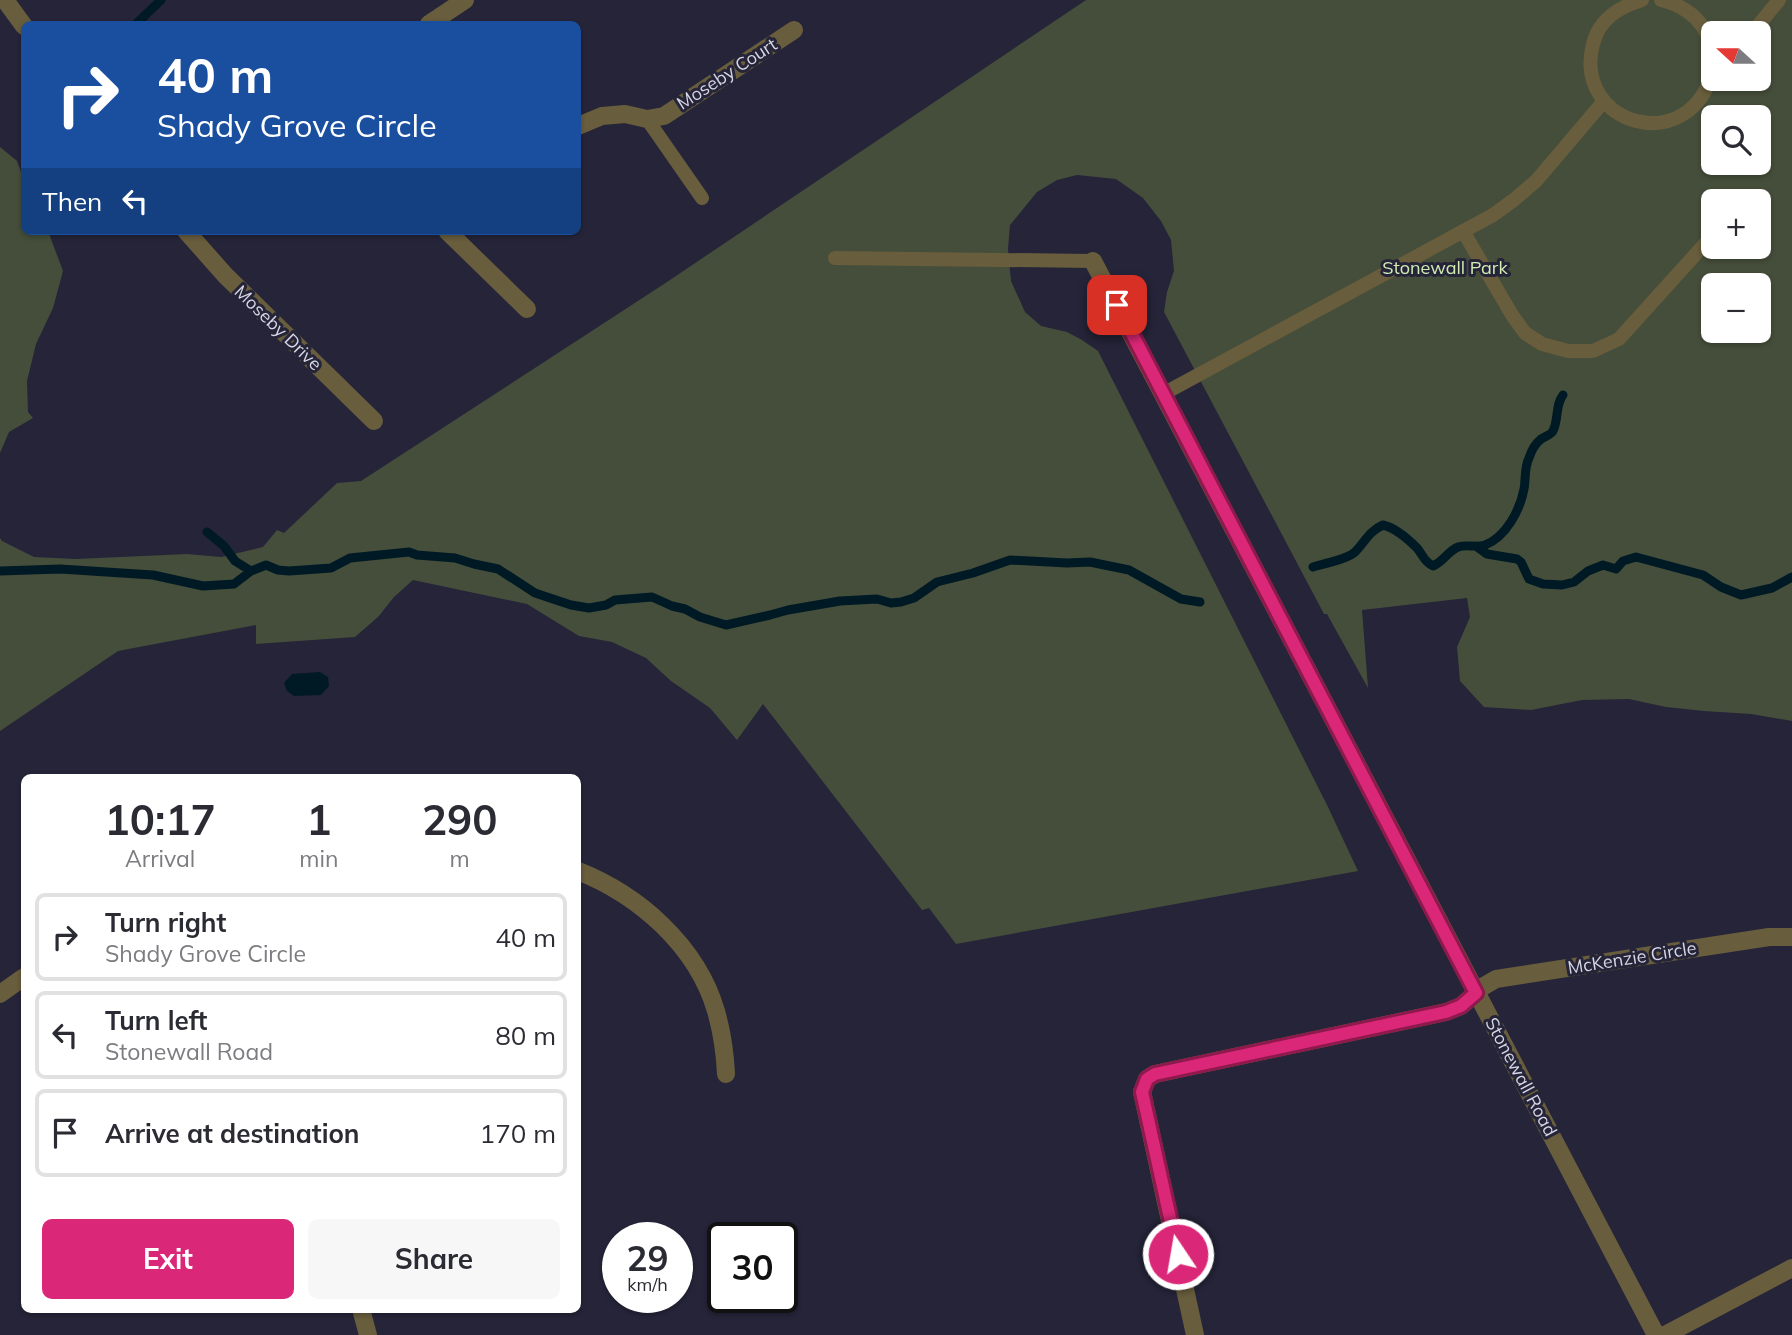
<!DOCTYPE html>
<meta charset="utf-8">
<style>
:root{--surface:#fff;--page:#f7f7f7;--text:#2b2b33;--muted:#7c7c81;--line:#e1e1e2;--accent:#db2777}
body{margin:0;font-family:Mulish,sans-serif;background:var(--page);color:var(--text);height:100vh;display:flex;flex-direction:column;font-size:26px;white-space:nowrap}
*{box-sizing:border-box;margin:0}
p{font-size:23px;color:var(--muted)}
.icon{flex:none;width:38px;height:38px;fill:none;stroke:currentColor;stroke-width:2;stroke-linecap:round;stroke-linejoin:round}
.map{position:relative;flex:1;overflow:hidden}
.panel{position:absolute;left:21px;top:774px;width:560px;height:539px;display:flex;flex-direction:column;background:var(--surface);border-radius:10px;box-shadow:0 2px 5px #0004}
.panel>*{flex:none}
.banner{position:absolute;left:21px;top:21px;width:560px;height:214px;border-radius:10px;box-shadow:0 2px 5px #0004;background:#1a4fa0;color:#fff;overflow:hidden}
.needle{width:46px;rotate:291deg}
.buttons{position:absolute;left:1701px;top:21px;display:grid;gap:14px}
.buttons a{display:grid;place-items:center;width:70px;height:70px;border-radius:10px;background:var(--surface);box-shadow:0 2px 5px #0004;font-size:35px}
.speed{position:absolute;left:602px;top:1222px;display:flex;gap:14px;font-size:35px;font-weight:700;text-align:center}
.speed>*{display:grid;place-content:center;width:91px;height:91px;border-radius:50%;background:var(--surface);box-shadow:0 2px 5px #0004;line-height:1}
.speed small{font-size:18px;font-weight:400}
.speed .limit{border:4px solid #111;border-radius:10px;background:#fff;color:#111}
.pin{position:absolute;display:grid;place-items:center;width:60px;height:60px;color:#fff;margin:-30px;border-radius:14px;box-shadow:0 4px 10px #0006}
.me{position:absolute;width:77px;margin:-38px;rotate:348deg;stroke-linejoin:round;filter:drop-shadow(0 0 5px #0008)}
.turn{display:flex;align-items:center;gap:24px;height:147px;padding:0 21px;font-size:32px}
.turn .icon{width:91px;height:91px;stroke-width:2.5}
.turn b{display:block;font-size:49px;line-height:60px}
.then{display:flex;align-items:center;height:66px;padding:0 21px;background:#0003;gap:14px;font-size:26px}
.eta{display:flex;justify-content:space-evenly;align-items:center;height:119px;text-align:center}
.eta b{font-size:42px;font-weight:700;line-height:49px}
.action{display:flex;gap:14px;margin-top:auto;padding:14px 21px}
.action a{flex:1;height:80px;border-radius:10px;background:var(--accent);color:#fff;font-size:28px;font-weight:700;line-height:80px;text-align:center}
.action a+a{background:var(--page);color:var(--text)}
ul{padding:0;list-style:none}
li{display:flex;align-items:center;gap:21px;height:88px;margin:0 14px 10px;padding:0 7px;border:4px solid var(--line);border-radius:10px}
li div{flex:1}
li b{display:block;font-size:26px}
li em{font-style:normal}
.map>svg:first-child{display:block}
</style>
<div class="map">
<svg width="1792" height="1335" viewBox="0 0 1792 1335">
<rect width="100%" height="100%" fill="#252439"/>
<!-- green -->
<path fill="#454e3a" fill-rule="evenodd" d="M1086,0H1792V721L1751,714L1704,711L1666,707L1629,699L1582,700L1531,710L1484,707L1460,681L1457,647L1470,617L1467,598L1362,610L1368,688L1327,614H1324L1164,312L1167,292L1174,271L1171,240L1161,221L1143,198L1116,179L1077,175L1057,180L1037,192L1010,225L1008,249L1011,281L1025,312L1041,326L1067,332L1082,340L1098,351L1327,805L1358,871L956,944L929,908L922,910L763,704L737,740L710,708L671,681L646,658L612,642L579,636L527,604L413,580L394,597L378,617L355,637L256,644V625L118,651L0,731V538L2,541L34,557L76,559L187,554L221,557L263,547L277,530L284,533L337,483L361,481L664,284ZM1713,33H1759V79H1713ZM1713,117H1759V163H1713ZM1713,201H1759V247H1713ZM1713,285H1759V331H1713Z
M0,147L17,161L24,180V231H48L63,271L53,308L36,344L27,381L28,412L33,418L9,432L0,453Z"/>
<!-- water -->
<path fill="#001a25" d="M320,672L328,677L329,686L321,695L294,696L287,691L284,683L292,674Z"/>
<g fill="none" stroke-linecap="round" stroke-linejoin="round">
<!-- stream -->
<path stroke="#001a25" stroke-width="9" d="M136,24L161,0
M207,532L224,546L235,561L251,571
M1476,546L1487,554L1517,559L1521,562L1529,579L1543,584L1562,585L1574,582L1588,571L1603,565L1616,569L1623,561L1636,557L1703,575L1721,587L1741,595L1772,588L1792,577
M1313,567C1323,564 1348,559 1355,552C1365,542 1369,531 1383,525C1396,528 1408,539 1417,548C1423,555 1424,562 1433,566C1443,562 1448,551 1458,547C1467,544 1476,548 1485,545C1506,537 1520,510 1524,489C1526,479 1524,468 1529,458C1531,452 1535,444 1540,440C1544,436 1550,436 1553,431C1559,419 1555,405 1563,395
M0,571L60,569L153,575L203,586L234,584L251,571L266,565L278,570L289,571L331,568L350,558L409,552L417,555L455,558L474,564L498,569L535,593L571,605L589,608L606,605L615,600L652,597L672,606L685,609L700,617L726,625L770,615L788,610L840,601L877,599L891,603L901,602L914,598L937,582L973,573L1010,560L1067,563L1090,562L1129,570L1181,599L1200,602"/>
<!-- lane -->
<path stroke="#685d3c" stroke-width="14" d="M1642,0C1619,7 1599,19 1593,44C1572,126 1691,159 1713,70
M1661,0C1690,7 1708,24 1713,54
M1752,33L1779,0
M647,119L702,198
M1463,231L1512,315L1525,333L1542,344L1568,351H1593L1619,339L1713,235
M835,258L1093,261
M1163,394L1493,215L1515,199L1536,181L1604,101"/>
<!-- street -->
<path stroke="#685d3c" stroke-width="18" d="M5,0L24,26
M429,24L465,0
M578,126L602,116L625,114L647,119L664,116L794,30
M186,231L225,275L374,421
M447,231L527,309
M1093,261L1656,1335
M578,871C639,895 697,946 716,1011C722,1032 725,1053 726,1074
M0,994L24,977
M361,1309L368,1335
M1195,1335L1142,1092L1147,1079L1155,1074L1446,1012L1461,1006L1484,986L1496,979L1769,937H1792
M1665,1335L1792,1268"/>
</g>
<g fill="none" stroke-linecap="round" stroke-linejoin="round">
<defs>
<path id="route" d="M1117,305L1476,993L1461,1006L1446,1012L1155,1074L1147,1079L1142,1092L1178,1254"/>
</defs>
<!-- route casing -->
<use href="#route" stroke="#8e194d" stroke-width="18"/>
<!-- route -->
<use href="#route" stroke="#db2777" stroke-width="12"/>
</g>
<g text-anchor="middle" stroke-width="6" stroke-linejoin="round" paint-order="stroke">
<!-- street labels -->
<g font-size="18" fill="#d6d6e4" stroke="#252439">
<text transform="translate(727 74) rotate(-33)" y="6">Moseby Court</text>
<text transform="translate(278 328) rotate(44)" y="6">Moseby Drive</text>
<text transform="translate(1632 958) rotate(-9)" y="6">McKenzie Circle</text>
<text transform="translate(1521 1077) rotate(62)" y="6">Stonewall Road</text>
</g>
<!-- park labels -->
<g font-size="18" fill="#d1ecb3" stroke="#252439">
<text x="1445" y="274">Stonewall Park</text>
</g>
</g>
</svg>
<div class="buttons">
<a><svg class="needle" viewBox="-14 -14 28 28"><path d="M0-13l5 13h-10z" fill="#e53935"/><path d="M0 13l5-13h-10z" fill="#7c7c81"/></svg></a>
<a><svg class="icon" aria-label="search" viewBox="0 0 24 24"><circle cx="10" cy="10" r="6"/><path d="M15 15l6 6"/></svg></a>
<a>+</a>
<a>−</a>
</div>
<div class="speed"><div>29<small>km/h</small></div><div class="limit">30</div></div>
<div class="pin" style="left:1117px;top:305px;background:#d93025"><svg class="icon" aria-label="arrive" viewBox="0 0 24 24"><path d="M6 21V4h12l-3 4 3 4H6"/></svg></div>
<svg class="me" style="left:1178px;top:1254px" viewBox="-20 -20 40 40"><circle r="17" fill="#db2777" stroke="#fff" stroke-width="3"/><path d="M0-11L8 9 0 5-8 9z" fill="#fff"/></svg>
<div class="banner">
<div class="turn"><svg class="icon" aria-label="right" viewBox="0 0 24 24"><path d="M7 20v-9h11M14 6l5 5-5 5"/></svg><div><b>40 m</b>Shady Grove Circle</div></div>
<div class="then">Then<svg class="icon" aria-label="left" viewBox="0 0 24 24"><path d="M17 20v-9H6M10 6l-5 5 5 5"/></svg></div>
</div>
<section class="panel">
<div class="eta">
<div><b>10:17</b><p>Arrival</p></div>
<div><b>1</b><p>min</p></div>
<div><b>290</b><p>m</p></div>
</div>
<ul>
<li><svg class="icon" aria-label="right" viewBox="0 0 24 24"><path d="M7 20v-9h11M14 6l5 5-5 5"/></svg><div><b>Turn right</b><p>Shady Grove Circle</p></div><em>40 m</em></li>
<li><svg class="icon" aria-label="left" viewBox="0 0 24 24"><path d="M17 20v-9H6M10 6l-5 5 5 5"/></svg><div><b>Turn left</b><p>Stonewall Road</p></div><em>80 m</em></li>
<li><svg class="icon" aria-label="arrive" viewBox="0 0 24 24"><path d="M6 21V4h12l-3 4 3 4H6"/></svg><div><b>Arrive at destination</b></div><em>170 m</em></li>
</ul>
<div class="action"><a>Exit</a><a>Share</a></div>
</section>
</div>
